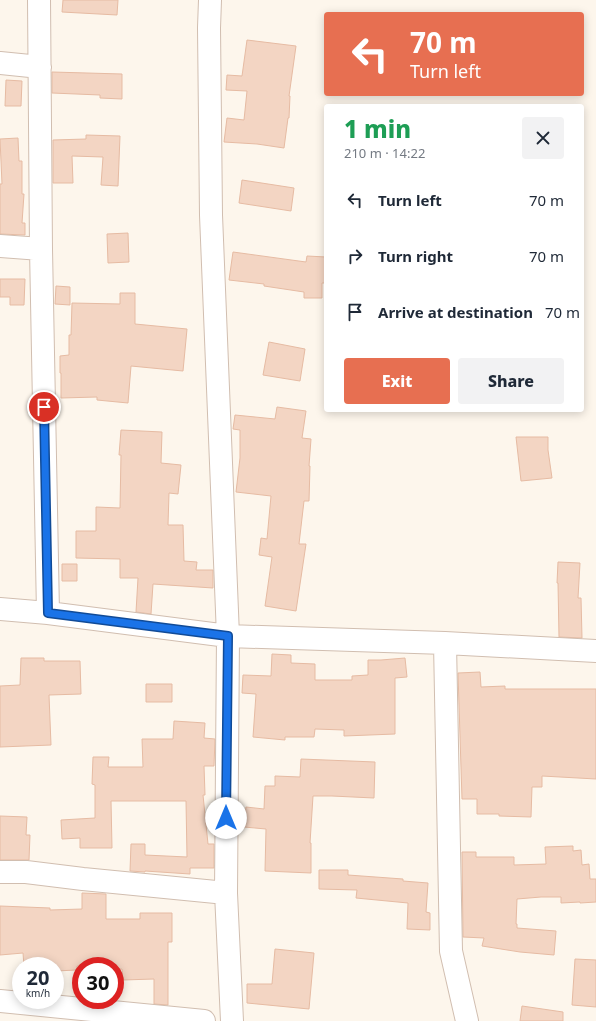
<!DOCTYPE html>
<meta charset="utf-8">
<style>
:root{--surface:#fff;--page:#f2f2f3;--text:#1f2937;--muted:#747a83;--accent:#e76f51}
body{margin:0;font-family:"Noto Sans",sans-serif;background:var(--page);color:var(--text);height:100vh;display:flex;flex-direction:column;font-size:15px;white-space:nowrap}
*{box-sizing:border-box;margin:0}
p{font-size:13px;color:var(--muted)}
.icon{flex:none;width:22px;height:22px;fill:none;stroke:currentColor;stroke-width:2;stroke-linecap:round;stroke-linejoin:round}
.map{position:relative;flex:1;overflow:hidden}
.sheet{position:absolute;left:324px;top:104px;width:260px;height:308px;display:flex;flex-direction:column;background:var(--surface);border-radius:4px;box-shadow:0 2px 10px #0003}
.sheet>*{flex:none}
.guide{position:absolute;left:324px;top:12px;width:260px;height:84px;border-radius:4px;box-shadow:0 2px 10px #0003;background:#e76f51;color:#fff;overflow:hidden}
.speed{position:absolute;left:12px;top:957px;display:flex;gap:8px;font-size:20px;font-weight:700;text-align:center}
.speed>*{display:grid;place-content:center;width:52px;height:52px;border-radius:50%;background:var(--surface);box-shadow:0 2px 10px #0003;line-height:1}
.speed small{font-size:10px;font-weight:400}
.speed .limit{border:6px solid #d22;background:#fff;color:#111}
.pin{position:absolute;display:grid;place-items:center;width:34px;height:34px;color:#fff;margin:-17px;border:2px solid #fff;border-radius:50%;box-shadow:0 1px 4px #0007}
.me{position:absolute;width:44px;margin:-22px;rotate:0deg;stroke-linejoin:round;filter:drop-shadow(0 0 3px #0008)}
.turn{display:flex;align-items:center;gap:14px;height:84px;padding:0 20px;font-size:18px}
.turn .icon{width:52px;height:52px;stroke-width:2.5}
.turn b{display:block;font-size:28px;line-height:34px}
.round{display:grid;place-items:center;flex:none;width:42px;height:42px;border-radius:4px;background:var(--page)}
.headline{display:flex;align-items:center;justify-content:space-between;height:68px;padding:0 20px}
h1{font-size:24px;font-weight:800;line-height:30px;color:#1e9e55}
.cta{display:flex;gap:8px;margin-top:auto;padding:8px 20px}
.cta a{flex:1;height:46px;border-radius:4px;background:var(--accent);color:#fff;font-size:16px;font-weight:800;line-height:46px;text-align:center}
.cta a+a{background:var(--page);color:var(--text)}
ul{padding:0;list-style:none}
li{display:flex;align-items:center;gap:12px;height:56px;padding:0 20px}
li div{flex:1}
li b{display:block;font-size:15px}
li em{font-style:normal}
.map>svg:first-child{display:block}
</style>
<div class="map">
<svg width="596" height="1021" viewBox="0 0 596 1021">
<rect width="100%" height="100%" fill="#fdf6ec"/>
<!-- building -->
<path fill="#f3d5c3" stroke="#e6bba3" d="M63,0H118L117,15L62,12Z
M247,40L296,46L289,96H290L289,118H288L284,148L257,144L224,142L227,118L244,120L247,91L226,90L227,75L242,76Z
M52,72L122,74V99L100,98V95L52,93Z
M6,80L22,81L21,106H5Z
M86,135L120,136L118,186L101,185L103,157L72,156L73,183H53V140L86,139Z
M18,138L19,161H22V194H24L22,223H25V235L0,234V184H2L0,139Z
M242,180L294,188L291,211L239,203Z
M128,233L129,262L108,263L107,234Z
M233,252L306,262L307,256L326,257V283H322V298H304V292L264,286V284L229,280Z
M0,279H25L24,305H10V297H0Z
M56,286L70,287V305L55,304Z
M120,293H135V324L187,329L183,371L131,366L128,403L97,400V397L61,398V373H60V356L69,355V335H71L72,303L120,304Z
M269,342L305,349L300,381L263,375Z
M277,407L306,411L302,438L311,439L309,466H310L309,501H304L299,544H306L296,611L265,606L272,557L259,555L261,538L267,539L271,496L236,492L240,458V430L233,429L235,415L275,419Z
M121,430L162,432L161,463L181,465L178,494L169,493L168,525H183L184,561L197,562L196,570H213V588L153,584L151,614L136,612L138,578H120V559L76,558V531H96V507L120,508L121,455H119Z
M516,437H548V450L552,478L521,481Z
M558,562L580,563L578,598H581L582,638L559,637L558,583H557Z
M62,564H77V581H62Z
M272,654L291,655V663L315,664V680H352V676L368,675V660H381L405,658L407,677L395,678V734L344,736V730L315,729L314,737H285V740L253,737L256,694L242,693L243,675L271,676Z
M21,658H44V661H80L81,694L49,695L51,745L0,747V686L20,685Z
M480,672L481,687L505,686V689H596V779L542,776V787H532L531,817L499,816V814H477V799H462L458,673Z
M146,684H172V702H146Z
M174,721L205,723L204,738L215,739L214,766H204L205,795H203L208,844H214V868H190V874L145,871V872L130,871L131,844H145V855L187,857L186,801H111L112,848H80V838L62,839L61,820L95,818V785L92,784L93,757H109L108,767H143L142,739H173Z
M301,759L375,762L374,798L332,796H313L310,843H311V873L265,871L266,829L244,827L246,807L264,809L265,786H275V776L300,777Z
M0,816L27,817L26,835H30L29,860H0Z
M573,846V851L581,850L582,865L589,864L590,879H596V902L580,903V902L561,903V897H541L517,899L516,924H517V928L556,931L554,955L520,952L482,946L484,938L463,937L462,852H476V857H514V865L546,864L545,847Z
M319,870H348V875L403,879V881L428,883L426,912L430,913V930L407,929L408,903L356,898L357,890L319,889Z
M82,893L106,894V919H140V913H172V942H168V1005L154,1004V979L123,980L122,969H115V966H77V970L55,971V966H24L23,953L0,955V906L50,908V910L82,909Z
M275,949L314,953L309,1009L247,1003V984H272Z
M575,959L596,960V1007L572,1005Z
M522,1006L563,1012V1021H520Z"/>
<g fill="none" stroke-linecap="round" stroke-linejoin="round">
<defs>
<path id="minor" d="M39,0L41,249L48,613
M210,0L209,28L211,215L228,636L226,893L232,1021
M0,63L40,67
M0,246L41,249
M0,609L48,613L228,636L445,643L596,651
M445,643L451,951L467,1021
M0,872H26L83,879L226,893
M0,1001L204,1021"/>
</defs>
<!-- minor casing -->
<use href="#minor" stroke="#d1beb0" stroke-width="24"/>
<!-- minor -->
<use href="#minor" stroke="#fff" stroke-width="22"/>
</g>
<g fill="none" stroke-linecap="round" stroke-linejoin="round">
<defs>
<path id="route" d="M44,407L48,613L228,636L226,818"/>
</defs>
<!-- route casing -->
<use href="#route" stroke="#114b97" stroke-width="10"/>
<!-- route -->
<use href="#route" stroke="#1a73e8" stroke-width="7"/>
</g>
</svg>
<div class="speed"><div>20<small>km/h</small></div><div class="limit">30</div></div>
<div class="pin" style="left:44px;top:407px;background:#d93025"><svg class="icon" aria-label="arrive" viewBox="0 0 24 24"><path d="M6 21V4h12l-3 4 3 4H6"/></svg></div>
<svg class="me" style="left:226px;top:818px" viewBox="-20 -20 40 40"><circle r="19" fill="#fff"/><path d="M0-13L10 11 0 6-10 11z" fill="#1a73e8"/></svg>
<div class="guide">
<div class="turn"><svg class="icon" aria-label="left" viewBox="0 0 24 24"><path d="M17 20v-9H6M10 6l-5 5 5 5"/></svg><div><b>70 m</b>Turn left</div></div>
</div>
<section class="sheet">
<div class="headline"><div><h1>1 min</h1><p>210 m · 14:22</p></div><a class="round"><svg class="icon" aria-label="close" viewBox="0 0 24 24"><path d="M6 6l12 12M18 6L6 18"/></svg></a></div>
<ul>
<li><svg class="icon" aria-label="left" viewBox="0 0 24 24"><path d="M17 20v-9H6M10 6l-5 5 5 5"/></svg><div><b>Turn left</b></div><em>70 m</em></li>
<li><svg class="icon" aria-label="right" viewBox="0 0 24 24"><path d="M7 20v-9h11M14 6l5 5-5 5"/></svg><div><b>Turn right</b></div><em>70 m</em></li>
<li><svg class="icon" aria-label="arrive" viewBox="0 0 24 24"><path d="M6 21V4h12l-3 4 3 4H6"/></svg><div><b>Arrive at destination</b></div><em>70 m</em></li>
</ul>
<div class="cta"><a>Exit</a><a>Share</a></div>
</section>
</div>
